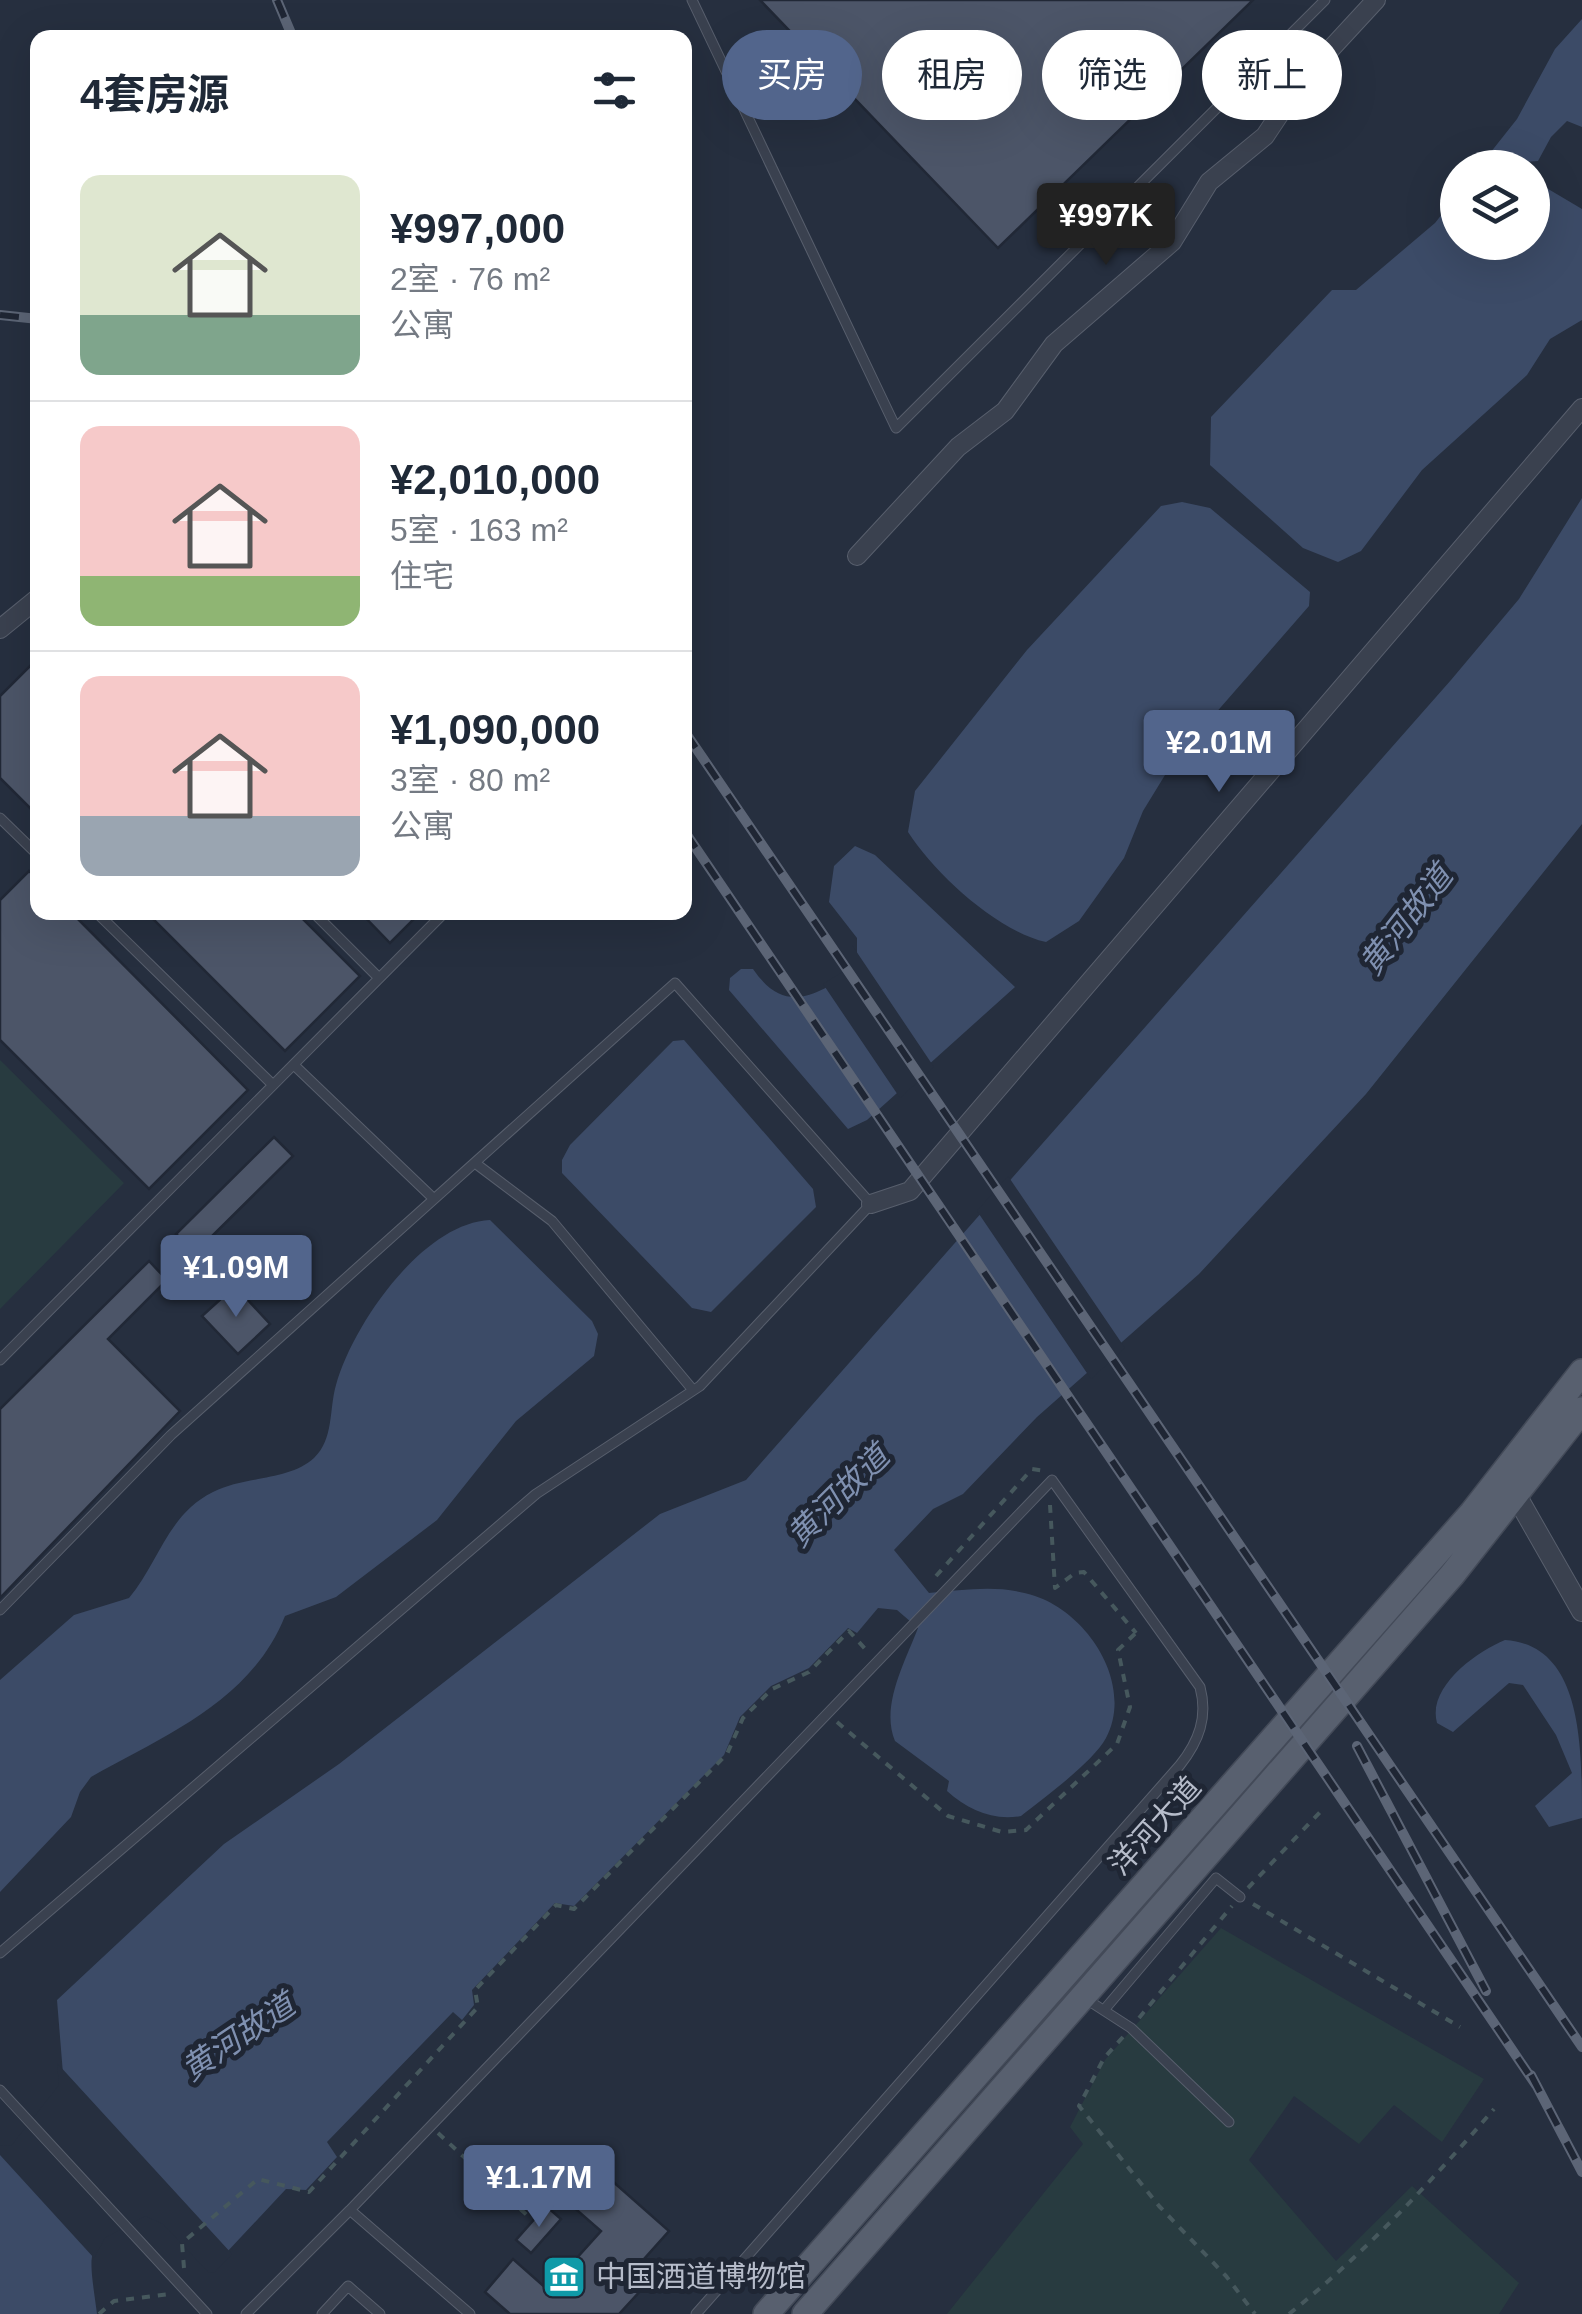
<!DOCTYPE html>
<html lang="zh">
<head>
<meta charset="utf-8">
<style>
  body { margin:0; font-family:Arial,"Noto Sans SC",sans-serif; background:#f6f6f7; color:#1f2937; height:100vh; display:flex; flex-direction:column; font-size:38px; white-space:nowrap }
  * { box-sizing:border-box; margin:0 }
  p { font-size:32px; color:#747a83 }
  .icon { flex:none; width:55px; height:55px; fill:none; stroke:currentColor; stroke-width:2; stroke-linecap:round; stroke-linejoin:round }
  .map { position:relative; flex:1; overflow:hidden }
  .drawer { position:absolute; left:30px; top:30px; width:662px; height:890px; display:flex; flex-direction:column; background:#fff; border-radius:20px; box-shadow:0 10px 40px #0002 }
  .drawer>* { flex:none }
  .hud { position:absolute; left:722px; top:30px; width:708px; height:90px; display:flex; gap:20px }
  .buttons { position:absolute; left:1440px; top:150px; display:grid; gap:20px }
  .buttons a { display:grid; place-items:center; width:110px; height:110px; border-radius:50%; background:#fff; box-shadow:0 10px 40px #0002; font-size:50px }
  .price { position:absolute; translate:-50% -85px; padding:0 22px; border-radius:10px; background:#52658c; color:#fff; font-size:32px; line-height:65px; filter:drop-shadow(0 2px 5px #0008) }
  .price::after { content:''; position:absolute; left:50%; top:60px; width:30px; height:22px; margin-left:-15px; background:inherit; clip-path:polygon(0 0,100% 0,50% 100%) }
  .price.active { background:#222; color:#fff }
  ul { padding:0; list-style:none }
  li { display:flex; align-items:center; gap:30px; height:250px; padding:0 50px }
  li+li { border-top:2px solid #e0e1e3 }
  li span { display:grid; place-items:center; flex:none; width:280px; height:200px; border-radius:20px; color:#555 }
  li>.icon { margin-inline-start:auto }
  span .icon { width:120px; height:120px; fill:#fffc; stroke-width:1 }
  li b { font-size:42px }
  h2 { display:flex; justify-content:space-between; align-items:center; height:120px; padding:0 50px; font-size:42px }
  .chip { padding:0 35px; border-radius:45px; background:#fff; box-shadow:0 10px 40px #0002; font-size:35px; line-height:90px }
  .chip.active { background:#52658c; color:#fff }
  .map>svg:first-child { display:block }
  .green { fill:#283b40 }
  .water { fill:#3c4b67 }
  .pier { fill:#262f3f }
  .building { fill:#4c5568; stroke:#212836; stroke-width:2.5 }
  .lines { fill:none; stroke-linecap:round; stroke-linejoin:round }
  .service-casing { stroke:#585f6d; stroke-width:11 }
  .minor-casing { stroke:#585f6d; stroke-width:20 }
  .tertiary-casing { stroke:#585f6d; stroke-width:22 }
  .primary-casing { stroke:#434a58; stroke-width:28 }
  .path { stroke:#46585d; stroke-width:4; stroke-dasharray:8 8; stroke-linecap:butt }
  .service { stroke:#3a414f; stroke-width:9 }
  .minor { stroke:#3a414f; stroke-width:18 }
  .tertiary { stroke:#3a414f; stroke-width:20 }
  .primary { stroke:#58606f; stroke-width:25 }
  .rail-casing { stroke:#5c6576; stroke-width:10 }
  .rail { stroke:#1f2634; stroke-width:6; stroke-dasharray:19; stroke-linecap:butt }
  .labels { text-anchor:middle; stroke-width:10; stroke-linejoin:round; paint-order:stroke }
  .street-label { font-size:30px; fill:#b6bcca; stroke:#1f2634 }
  .poi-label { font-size:30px; fill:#b6bcca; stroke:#1f2634; text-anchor:start }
  .water-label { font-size:32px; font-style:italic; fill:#7f90b0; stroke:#1f2634 }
</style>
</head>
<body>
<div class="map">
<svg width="1582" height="2314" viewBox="0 0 1582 2314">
  <rect width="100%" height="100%" fill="#262f3f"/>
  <path class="green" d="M0,1060L124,1183L0,1309Z
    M1221,1928L1484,2079L1442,2142L1394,2105L1359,2144L1294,2096L1249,2160L1336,2261L1412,2186L1519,2283L1499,2314H947L1083,2144L1070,2127L1105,2060Z"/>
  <path class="water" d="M1582,19V127L1567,121L1551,137L1538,161L1506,163L1512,167H1479L1517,119L1555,49Z
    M1533,180L1582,209V320L1550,339L1527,375L1422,470L1361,551L1338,562L1303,548L1210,465L1211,417L1332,290H1356L1435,223L1457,195L1458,242H1532Z
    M1582,498V824L1366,1094L1199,1274L1037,1417L963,1494L933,1509L894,1550L929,1593C965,1590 1000,1584 1035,1596C1089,1614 1134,1685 1106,1738C1093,1762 1044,1798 1021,1816C993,1821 968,1810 947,1791L949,1781L895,1741C880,1706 906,1660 918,1628L897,1610L878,1608L857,1633L848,1628L809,1668L771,1686L740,1717L724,1755L574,1906L555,1903L472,1990L474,2005L462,2020L453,2012L327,2142L337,2157L306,2190L286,2189L212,2268L166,2220L146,2211C82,2245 88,2245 97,2314H0V2150L14,2151L64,2086L57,2000L224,1844L339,1764L660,1514L746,1480L1451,680L1519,599Z
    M1182,502L1210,508L1310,592L1309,606L1173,762L1143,811L1124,858L1079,921L1046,942C997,931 935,874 908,832L915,791L1027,650L1161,506Z
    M855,846L875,855L1015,987L867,1120L848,1129L729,990L730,978L741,969H753C786,1017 817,994 857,969V938L829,902L834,866Z
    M684,1040L813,1189L816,1207L711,1312L692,1308L562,1173V1160L570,1145L673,1041Z
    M490,1220L592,1321L598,1334L594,1356L516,1421L437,1520L336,1597L285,1616C251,1701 166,1735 91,1777L80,1792L71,1817L0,1892V1680L74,1615L129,1598C159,1562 168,1514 213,1492C244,1476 289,1481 314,1458C334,1439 329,1409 336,1385C353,1324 423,1223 490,1220Z
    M1505,1640C1582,1645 1582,1744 1582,1818L1549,1827L1535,1806L1572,1773L1556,1735L1523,1685L1509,1683L1453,1732L1437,1723C1427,1687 1476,1652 1505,1640Z"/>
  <path class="pier" d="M852,945L934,1067L900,1098L823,984L852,966Z
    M1008,1176L1125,1348L1091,1379L977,1211Z
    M57,2063L232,2254L215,2272L209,2273L163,2224L145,2216L105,2238L94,2258L0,2155V2145L11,2146L59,2085Z"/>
  <path class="building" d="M760,0H1253L998,248Z
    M38,658V816L0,778V696Z
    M29,871L38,879V912H71L248,1090L149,1189L0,1040V900Z
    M146,912H296L360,976L285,1051Z
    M360,912H421L390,943Z
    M274,1137L293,1156L195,1253L176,1234Z
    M149,1261L167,1280L108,1339L180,1411L0,1598V1409Z
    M235,1286L270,1324L238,1354L202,1316Z
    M593,2164L669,2231L628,2277L642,2289L619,2314H510L485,2292L513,2259L548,2290L601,2231L563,2198Z
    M546,2206L561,2219L531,2253L516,2240Z"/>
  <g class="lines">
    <defs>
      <path id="service" d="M692,0L896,428L1325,0
        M0,818L38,855
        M96,912L273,1085
        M313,912L379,978
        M294,1065L434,1199
        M475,1163L552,1221L693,1390
        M0,1360L441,916
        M0,1610L171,1435L675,983L871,1204L700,1386L536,1494L0,1953
        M1083,1997L1131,2028L1229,2122
        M1104,2010L1216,1878L1240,1897
        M0,2090L207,2314
        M350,2210L1052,1480L1200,1687C1208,1717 1199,1741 1180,1765L696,2314
        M246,2314L350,2210L470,2314
        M322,2314L348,2286L380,2314"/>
      <path id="minor" d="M857,556L958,447L1005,411L1054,344L1172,242L1209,182L1265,136L1303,79L1376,0
        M0,629L38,598
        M871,1204L910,1191L1582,408"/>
      <path id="tertiary" d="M1517,1497L1582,1611"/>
      <path id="primary" d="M766,2314L1472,1513L1582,1372
        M805,2314L1452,1575L1582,1410"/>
    </defs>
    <use href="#service" class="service-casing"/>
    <use href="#minor" class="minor-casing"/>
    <use href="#tertiary" class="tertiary-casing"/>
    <use href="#primary" class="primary-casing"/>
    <path class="path" d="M1050,1505L1055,1588L1075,1573L1084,1572L1136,1633
      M936,1576L1032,1469L1045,1471
      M837,1722L948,1816L1002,1832L1026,1830L1117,1744L1130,1707L1118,1650L1140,1629
      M1248,1888L1322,1810
      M1253,1904L1460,2027
      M1139,2018L1232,1906
      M1123,2037L1104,2058L1079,2106L1159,2206L1226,2276L1255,2314
      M438,2133L529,2217
      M184,2268L182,2243L258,2179L309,2192L478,2007L475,1990L556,1905L574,1909L727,1754L743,1718L772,1689L809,1672L849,1631L867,1651
      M99,2314L114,2301L170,2294
      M1289,2314C1364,2254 1431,2182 1494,2109"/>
    <use href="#service" class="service"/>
    <use href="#minor" class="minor"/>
    <use href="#tertiary" class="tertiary"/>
    <use href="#primary" class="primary"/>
    <defs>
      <path id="rail" d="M277,0L293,38
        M0,315L38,319
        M685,732L1582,2047
        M685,832L1536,2085
        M1357,1746L1486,1991
        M1531,2075L1582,2172"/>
    </defs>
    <use href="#rail" class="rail-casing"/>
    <use href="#rail" class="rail"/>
  </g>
  <defs>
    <symbol id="museum-square" viewBox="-11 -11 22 22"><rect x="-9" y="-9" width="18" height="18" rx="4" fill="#0f9aa8" stroke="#1f2634"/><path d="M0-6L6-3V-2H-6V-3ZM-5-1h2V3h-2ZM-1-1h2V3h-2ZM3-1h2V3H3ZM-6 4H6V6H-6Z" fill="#fff"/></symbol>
  </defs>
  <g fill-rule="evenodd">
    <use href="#museum-square" x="539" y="2252" width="50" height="50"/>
  </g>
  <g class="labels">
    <g class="street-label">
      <text transform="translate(1155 1826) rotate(-48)" y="10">洋河大道</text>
    </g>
    <g class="poi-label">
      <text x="596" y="2287">中国酒道博物馆</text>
    </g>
    <g class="water-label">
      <text transform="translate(1406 920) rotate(-52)" y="11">黄河故道</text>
      <text transform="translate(838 1496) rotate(-45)" y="11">黄河故道</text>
      <text transform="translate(238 2037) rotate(-34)" y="11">黄河故道</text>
    </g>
  </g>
</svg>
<div class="buttons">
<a><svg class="icon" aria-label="layers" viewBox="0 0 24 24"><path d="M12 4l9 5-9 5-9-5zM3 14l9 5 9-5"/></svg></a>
</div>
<b class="price active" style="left:1106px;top:268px">¥997K</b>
<b class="price" style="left:1219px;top:795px">¥2.01M</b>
<b class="price" style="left:236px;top:1320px">¥1.09M</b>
<b class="price" style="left:539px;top:2230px">¥1.17M</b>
<div class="hud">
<a class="chip active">买房</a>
<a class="chip">租房</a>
<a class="chip">筛选</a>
<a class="chip">新上</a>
</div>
<section class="drawer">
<h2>4套房源<svg class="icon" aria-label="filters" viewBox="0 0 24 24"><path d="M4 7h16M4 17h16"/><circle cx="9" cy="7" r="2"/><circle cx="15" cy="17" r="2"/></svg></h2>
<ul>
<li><span style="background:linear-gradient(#dfe7d0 70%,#7fa58c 0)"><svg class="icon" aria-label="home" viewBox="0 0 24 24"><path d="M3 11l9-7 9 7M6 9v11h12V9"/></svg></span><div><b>¥997,000</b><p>2室 · 76 m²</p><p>公寓</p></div></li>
<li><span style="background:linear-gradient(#f6c9c9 75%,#8fb573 0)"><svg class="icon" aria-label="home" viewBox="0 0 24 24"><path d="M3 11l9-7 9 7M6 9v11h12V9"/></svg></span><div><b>¥2,010,000</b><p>5室 · 163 m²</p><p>住宅</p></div></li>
<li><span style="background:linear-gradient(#f6c9c9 70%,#9aa5b1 0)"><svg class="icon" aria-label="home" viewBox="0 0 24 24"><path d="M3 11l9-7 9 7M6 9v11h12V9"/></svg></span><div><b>¥1,090,000</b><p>3室 · 80 m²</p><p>公寓</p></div></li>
</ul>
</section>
</div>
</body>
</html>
